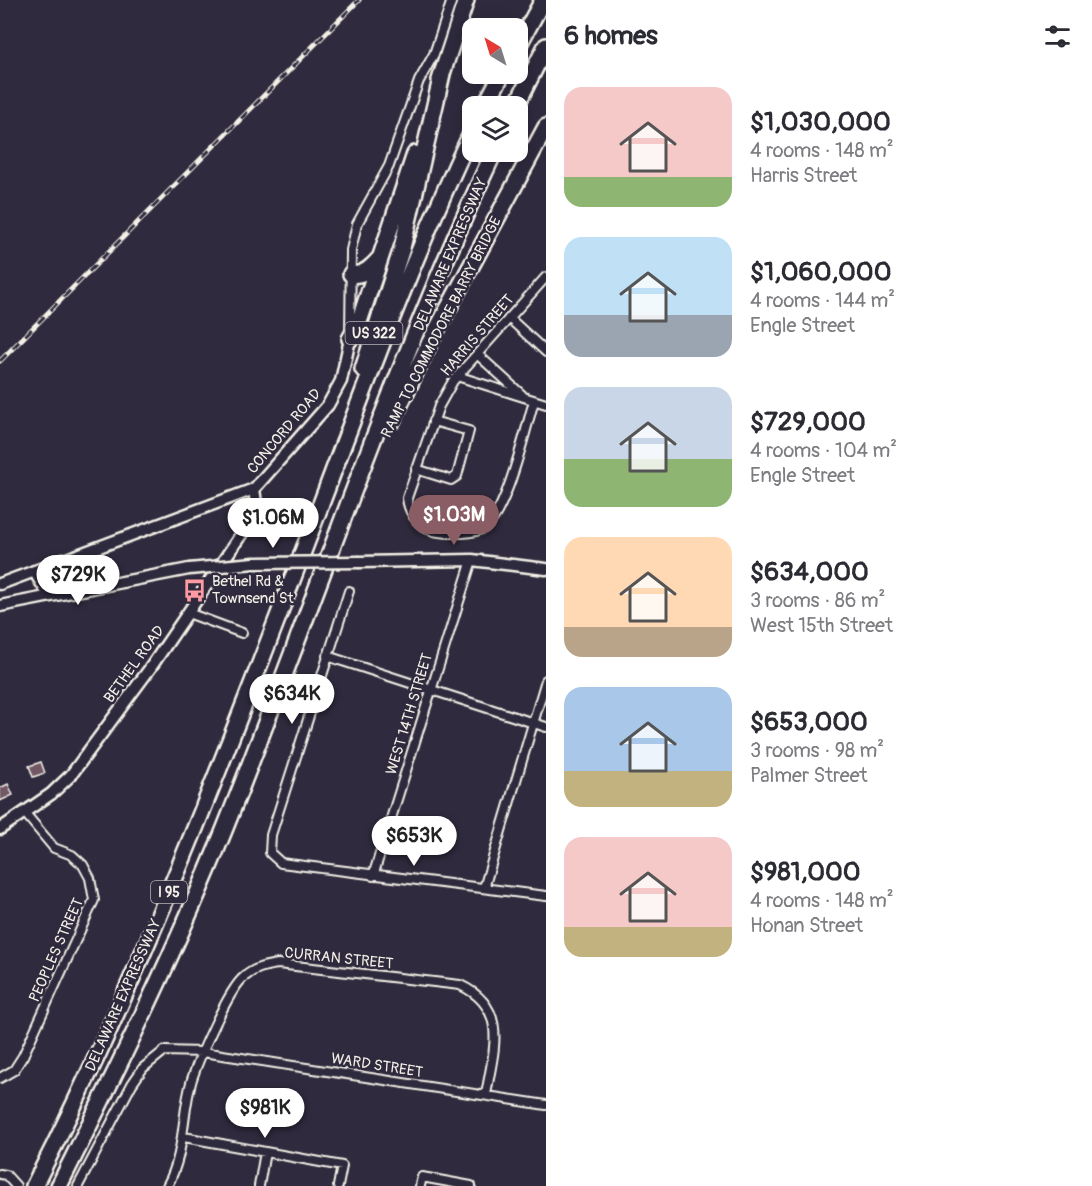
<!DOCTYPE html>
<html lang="en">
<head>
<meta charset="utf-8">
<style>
  body { margin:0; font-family:Pangolin,sans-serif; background:#f7f7f7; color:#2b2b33; height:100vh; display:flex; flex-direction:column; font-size:22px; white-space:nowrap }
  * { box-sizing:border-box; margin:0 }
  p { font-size:20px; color:#7c7c81 }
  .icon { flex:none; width:33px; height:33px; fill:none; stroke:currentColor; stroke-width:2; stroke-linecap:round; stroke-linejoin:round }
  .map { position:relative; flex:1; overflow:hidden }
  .sheet { display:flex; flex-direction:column; background:#fff; width:546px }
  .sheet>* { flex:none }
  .needle { width:39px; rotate:322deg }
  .controls { position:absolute; left:462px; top:18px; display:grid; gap:12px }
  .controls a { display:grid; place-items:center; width:66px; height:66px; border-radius:12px; background:#fff; box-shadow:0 3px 15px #0003; font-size:30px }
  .price { position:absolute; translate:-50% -51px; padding:0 14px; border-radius:21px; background:#fff; color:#222; font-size:20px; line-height:39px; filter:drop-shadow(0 2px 3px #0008) }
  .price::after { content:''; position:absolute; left:50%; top:36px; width:18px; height:14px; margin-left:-9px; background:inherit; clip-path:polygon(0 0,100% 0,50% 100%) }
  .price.selected { background:#8a5d65; color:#fff }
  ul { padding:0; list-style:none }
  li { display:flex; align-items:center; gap:18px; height:150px; padding:0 18px }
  li span { display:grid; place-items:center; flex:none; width:168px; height:120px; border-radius:18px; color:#555 }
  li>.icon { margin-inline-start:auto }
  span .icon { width:72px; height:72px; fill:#fffc; stroke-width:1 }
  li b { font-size:26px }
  h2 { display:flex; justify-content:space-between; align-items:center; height:72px; padding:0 18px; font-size:26px }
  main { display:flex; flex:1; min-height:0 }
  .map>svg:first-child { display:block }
  .building { fill:#725965; stroke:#f4f1e8; stroke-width:1.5 }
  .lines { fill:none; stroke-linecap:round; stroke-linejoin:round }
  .street-casing { stroke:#f4f1e8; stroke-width:12 }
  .secondary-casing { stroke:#f4f1e8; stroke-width:15 }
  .highway-casing { stroke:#f4f1e8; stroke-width:20 }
  .street { stroke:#2f2a3d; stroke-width:8 }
  .secondary { stroke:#2f2a3d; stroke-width:10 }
  .highway { stroke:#2f2a3d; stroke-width:15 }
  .rail-casing { stroke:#f4f1e8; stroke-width:5 }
  .rail { stroke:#2f2a3d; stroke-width:3; stroke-dasharray:9; stroke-linecap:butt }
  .secondary-bridge-casing { stroke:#f4f1e8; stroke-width:15; stroke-linecap:butt }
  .secondary-bridge { stroke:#2f2a3d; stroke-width:10 }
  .labels { text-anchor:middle; stroke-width:5; stroke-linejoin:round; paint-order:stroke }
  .shield { fill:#2f2a3d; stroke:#b9b5b5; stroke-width:1.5 }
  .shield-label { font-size:14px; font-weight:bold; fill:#f4f1e8 }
  .street-label { font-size:15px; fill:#f4f1e8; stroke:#2f2a3d }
  .poi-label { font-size:15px; fill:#f4f1e8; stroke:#2f2a3d; text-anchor:start }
</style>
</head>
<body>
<main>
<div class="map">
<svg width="546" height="1186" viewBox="0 0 546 1186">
  <rect width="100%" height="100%" fill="#2f2a3d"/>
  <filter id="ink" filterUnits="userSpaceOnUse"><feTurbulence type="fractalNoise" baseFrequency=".0167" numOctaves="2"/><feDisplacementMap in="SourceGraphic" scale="12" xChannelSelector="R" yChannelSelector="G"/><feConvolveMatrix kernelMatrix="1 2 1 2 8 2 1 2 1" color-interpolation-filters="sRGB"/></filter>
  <g filter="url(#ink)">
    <path class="building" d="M41,762L45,773L33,777L29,766Z
      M8,784L13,795L0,801V788Z"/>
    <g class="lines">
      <defs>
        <path id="street" d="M509,318L546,352
          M350,334L351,250L357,224L389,166L419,81L434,54L452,0
          M477,354L522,395
          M457,376L546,404
          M534,401C526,427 506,516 484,528C471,535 452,533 439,532C421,530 409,515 407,498L439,406L453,381L546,277
          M416,469L451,480L457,476L469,431L433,421
          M349,591L271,835L270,853L281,863L546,896
          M188,613L242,633
          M327,656L546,727
          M373,876L472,560
          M484,888L546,680
          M0,1078L14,1070L23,1056L94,900L90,878L83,865L72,855L54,848L24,812
          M184,1137L342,1166L338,1186
          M0,1174L6,1175L16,1186
          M78,1186L132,1084L143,1068L164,1051L203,1052L546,1105
          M167,1186C186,1152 181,1115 192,1079C199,1058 228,990 244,977C255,968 264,966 278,964L460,985C510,1008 493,1051 486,1095
          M259,1186L265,1152
          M420,1186L422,1177L471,1186"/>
        <path id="secondary" d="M63,559L72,577L92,588
          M360,562L472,560L546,569
          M34,571L45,589L58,594
          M0,584L254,489L328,405L341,381L350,339
          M0,606L189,569
          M0,829L51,794L71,775L151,667L251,520L256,503L254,489"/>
        <path id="highway" d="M518,46L543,0
          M440,80L466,0
          M485,106L502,74
          M516,106L546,46
          M351,274C363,277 373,266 380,258
          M350,339L358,325L415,154
          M363,369L402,248L443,70
          M392,421L429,344L546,127
          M34,1186C140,978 224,759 307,541C359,404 409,264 472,132
          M59,1186C118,1068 176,950 225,828C315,603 391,371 494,152"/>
      </defs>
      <use href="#street" class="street-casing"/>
      <use href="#secondary" class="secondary-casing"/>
      <use href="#highway" class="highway-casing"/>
      <use href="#street" class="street"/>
      <use href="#secondary" class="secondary"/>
      <use href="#highway" class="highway"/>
      <defs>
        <path id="rail" d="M0,361L359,0"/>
      </defs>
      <use href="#rail" class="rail-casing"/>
      <use href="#rail" class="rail"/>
      <defs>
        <path id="secondary-bridge" d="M189,569L254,563L360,562"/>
      </defs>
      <use href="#secondary-bridge" class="secondary-bridge-casing"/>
      <use href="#secondary-bridge" class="secondary-bridge"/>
    </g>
  </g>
  <defs>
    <symbol id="bus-bare" viewBox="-9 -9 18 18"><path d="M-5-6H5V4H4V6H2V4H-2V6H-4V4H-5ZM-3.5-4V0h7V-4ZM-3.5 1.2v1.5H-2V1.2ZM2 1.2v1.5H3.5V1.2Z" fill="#ff9aa2" stroke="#2f2a3d" stroke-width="2.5" paint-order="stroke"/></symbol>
  </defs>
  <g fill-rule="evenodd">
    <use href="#bus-bare" x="178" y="574" width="33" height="33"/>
  </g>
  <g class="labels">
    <g class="shield">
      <rect x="345.5" y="322" width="57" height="22" rx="4.5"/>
      <rect x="151" y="881" width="36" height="22" rx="4.5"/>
    </g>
    <g class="shield-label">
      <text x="374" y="338">US 322</text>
      <text x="169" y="897">I 95</text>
    </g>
    <g class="street-label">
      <text transform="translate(450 254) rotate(-67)" y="5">DELAWARE EXPRESSWAY</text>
      <text transform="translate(441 327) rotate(-63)" y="5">RAMP TO COMMODORE BARRY BRIDGE</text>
      <text transform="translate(477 335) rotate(-49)" y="5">HARRIS STREET</text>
      <text transform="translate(284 431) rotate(-50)" y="5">CONCORD ROAD</text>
      <text transform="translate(134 664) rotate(-54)" y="5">BETHEL ROAD</text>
      <text transform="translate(409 714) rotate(-73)" y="5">WEST 14TH STREET</text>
      <text transform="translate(56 950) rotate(-66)" y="5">PEOPLES STREET</text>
      <text transform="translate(339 958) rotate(6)" y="5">CURRAN STREET</text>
      <text transform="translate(123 995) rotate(-66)" y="5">DELAWARE EXPRESSWAY</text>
      <text transform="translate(377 1065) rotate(9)" y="5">WARD STREET</text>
    </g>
    <g class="poi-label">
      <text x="212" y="586">Bethel Rd &amp;<tspan x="212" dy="17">Townsend St</tspan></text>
    </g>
  </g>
</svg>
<div class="controls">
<a><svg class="needle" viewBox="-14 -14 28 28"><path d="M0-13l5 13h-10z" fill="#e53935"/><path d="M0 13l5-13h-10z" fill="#7c7c81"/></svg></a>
<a><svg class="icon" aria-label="layers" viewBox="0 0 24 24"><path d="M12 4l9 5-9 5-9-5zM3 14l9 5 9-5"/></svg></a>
</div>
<b class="price selected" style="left:454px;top:546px">$1.03M</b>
<b class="price" style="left:273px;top:549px">$1.06M</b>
<b class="price" style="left:78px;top:606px">$729K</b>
<b class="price" style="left:292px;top:725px">$634K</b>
<b class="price" style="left:414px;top:867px">$653K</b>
<b class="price" style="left:265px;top:1139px">$981K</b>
</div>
<section class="sheet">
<h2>6 homes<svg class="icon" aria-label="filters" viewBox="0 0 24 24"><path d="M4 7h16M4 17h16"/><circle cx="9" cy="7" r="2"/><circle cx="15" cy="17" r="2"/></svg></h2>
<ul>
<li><span style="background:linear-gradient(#f6c9c9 75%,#8fb573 0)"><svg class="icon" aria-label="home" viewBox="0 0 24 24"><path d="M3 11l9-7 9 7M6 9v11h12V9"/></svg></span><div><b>$1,030,000</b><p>4 rooms · 148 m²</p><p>Harris Street</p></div></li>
<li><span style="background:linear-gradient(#bfe0f5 65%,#9aa5b1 0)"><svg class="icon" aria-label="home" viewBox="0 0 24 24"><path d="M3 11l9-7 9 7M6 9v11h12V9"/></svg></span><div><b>$1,060,000</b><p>4 rooms · 144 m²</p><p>Engle Street</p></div></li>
<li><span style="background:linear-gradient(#c9d6e8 60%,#8fb573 0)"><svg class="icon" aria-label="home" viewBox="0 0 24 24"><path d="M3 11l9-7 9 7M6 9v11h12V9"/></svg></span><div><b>$729,000</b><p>4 rooms · 104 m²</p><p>Engle Street</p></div></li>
<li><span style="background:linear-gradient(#ffd9b3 75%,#b9a48a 0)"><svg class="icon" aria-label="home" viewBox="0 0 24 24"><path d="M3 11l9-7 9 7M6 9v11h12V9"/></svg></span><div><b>$634,000</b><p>3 rooms · 86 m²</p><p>West 15th Street</p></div></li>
<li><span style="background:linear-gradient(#a9c7e8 70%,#c2b280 0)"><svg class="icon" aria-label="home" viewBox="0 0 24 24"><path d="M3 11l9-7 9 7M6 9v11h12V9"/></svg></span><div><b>$653,000</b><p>3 rooms · 98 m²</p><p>Palmer Street</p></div></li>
<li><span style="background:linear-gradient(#f6c9c9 75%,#c2b280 0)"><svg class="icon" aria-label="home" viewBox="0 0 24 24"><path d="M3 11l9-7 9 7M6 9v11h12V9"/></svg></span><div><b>$981,000</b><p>4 rooms · 148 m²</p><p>Honan Street</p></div></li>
</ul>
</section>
</main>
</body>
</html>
